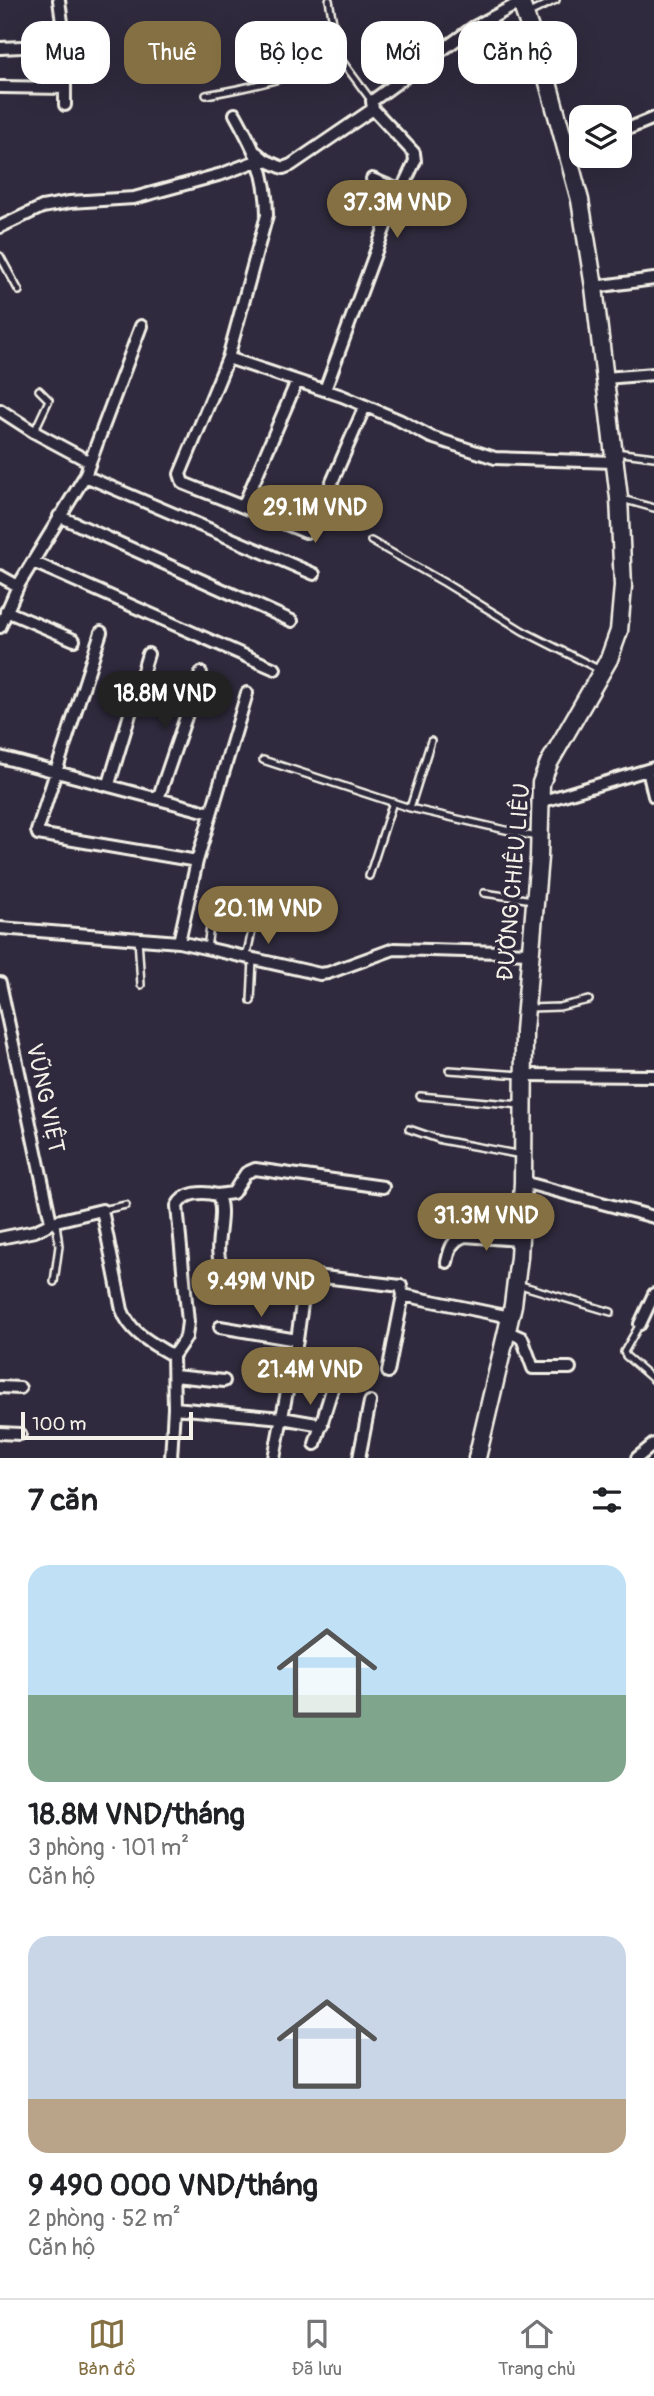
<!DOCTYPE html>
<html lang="vi">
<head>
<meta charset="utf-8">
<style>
  body { margin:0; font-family:Pangolin,sans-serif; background:#f2f2f2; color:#202124; height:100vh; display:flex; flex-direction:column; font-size:26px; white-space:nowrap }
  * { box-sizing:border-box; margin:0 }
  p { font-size:23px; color:#757577 }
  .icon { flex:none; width:38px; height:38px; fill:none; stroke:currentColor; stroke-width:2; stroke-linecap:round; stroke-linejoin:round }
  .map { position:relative; height:1458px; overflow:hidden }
  .details { display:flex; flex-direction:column; background:#fff; flex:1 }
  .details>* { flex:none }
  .hud { position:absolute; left:21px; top:21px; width:612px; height:63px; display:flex; gap:14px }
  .tools { position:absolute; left:569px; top:105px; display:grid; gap:14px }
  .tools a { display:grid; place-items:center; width:63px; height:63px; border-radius:14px; background:#fff; box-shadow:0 7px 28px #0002; font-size:35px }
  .scale { position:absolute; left:21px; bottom:18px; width:172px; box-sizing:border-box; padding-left:7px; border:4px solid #f4f1e8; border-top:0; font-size:19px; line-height:24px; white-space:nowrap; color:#f4f1e8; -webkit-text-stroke:5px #2f2a3d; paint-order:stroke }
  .price { position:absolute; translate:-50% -60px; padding:0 16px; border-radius:24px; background:#847042; color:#fff; font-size:23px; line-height:46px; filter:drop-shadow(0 2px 4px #0008) }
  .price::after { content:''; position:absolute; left:50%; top:42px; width:21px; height:16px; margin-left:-10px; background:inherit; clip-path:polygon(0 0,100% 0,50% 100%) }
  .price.on { background:#222; color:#fff }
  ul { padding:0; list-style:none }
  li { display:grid; align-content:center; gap:14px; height:371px; padding:0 28px }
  li span { display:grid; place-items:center; height:217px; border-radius:21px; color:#555 }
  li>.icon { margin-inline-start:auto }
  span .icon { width:126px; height:126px; fill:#fffc; stroke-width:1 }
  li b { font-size:30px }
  h2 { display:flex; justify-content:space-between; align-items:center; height:84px; padding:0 28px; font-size:30px }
  .pill { padding:0 24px; border-radius:21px; background:#fff; box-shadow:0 7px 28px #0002; font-size:24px; line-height:63px }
  .pill.on { background:#847042; color:#fff }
  .tab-bar { display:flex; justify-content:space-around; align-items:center; height:98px; border-top:2px solid #e0e0e0; background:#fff; font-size:19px; color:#757577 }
  .tab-bar a { display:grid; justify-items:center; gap:4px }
  .tab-bar .on { color:#847042 }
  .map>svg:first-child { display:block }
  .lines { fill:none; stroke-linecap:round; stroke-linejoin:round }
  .lane-casing { stroke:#f4f1e8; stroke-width:10 }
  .street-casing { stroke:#f4f1e8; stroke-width:16 }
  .secondary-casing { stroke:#f4f1e8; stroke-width:21 }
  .lane { stroke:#2f2a3d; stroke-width:5 }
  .street { stroke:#2f2a3d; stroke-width:10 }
  .secondary { stroke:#2f2a3d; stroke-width:16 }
  .labels { text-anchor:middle; stroke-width:6; stroke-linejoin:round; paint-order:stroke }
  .street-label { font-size:23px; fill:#f4f1e8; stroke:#2f2a3d }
</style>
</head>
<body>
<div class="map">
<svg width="654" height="1458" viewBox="0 0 654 1458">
  <rect width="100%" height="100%" fill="#2f2a3d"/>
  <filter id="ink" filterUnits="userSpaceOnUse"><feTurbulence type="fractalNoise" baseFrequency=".0143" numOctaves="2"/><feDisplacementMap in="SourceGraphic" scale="14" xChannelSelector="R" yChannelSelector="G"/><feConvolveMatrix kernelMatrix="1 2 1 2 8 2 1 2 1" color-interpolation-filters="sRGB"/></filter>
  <g filter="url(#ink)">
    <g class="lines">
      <defs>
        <path id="lane" d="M329,0L339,57
          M527,14L556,0
          M206,95C252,87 296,77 339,57L371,100
          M0,256L19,291
          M34,432L49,400L39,390
          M615,452L654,457
          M622,499L654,508
          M371,541L445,583L523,631L600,670
          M263,760L410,808L536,837
          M410,808L431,741
          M369,876L393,802
          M484,893L533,900
          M138,938L141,985
          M207,949C209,934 210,913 220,902L248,907L256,914L246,957
          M251,1001L253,959
          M529,1008L559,1007L589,1000
          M449,1070L521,1075
          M420,1096L521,1105
          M409,1129L441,1140L522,1155
          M102,1210L126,1205
          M54,1282L59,1246L56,1223
          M517,1284L611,1312
          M640,1324L624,1352L626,1356L654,1380"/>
        <path id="street" d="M59,0L65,45V105
          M0,48L65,45
          M0,87L65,88
          M235,114C255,150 267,173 267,215L228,358L180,474L183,483L306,532L312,528L365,406
          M620,132L654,118
          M257,153L265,160L283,168L291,165L373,109
          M372,179L401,191
          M0,227L42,207L70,202L134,198L222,174L259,160
          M594,287L654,279
          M228,358L342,396L399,420L431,437L495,458L614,462
          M605,378L654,374
          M325,390L386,224L415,161L414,153L373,109L372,101L474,27L521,2
          M0,410L34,432L90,462L85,476L18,586L0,627
          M90,462L141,326
          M85,476L314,574
          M243,507L297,381
          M59,516L292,621
          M33,562L275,669
          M0,576L18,586
          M6,611L74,640
          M101,632L37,831L38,834L197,861
          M0,757L211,813
          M648,770L654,796
          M109,784L148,654
          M158,799L201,673
          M540,802L654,768
          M0,928L179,942L320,974L328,973L394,949L531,953
          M179,942L197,861L247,693
          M0,983L51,1222
          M524,1075L654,1076
          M523,1182L654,1217
          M217,1195L233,1193L246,1173L255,1169L383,1187
          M0,1238L35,1231L56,1221L102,1210L122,1310C131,1334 152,1343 173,1356
          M447,1262C450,1249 451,1241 465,1236L520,1240
          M403,1295L510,1317
          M640,1324L654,1294
          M220,1327L297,1340
          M506,1331L522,1338L533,1368H570
          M174,1376L224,1381
          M0,1387L20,1388
          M174,1408L282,1418L322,1425
          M0,1433L20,1434
          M315,1444L335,1380
          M171,1458L174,1408L173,1356L186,1337L188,1322L177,1206C184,1192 203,1191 217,1195C229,1213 209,1253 224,1268L306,1275
          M274,1458L297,1340L306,1275L401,1286L403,1295L388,1372
          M359,1458L370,1402
          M637,1458L654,1444"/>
        <path id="secondary" d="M477,1458L513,1305L519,1257L523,1182L524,1031L539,857L541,783L549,763L609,659L619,631L623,586L619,498L594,287L580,200L546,75L520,0"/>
      </defs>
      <use href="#lane" class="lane-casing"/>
      <use href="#street" class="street-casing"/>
      <use href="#secondary" class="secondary-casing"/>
      <use href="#lane" class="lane"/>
      <use href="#street" class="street"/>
      <use href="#secondary" class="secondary"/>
    </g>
  </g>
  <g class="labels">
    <g class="street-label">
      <text transform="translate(513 882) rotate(-85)" y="8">ĐƯỜNG CHIÊU LIÊU</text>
      <text transform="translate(46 1098) rotate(78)" y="8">VŨNG VIỆT</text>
    </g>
  </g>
</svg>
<div class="tools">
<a><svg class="icon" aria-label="layers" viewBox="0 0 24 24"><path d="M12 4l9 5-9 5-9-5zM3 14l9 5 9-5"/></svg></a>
</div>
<div class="scale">100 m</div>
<b class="price" style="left:397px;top:240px">37.3M VND</b>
<b class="price" style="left:315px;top:545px">29.1M VND</b>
<b class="price on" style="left:165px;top:731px">18.8M VND</b>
<b class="price" style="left:268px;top:946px">20.1M VND</b>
<b class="price" style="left:486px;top:1253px">31.3M VND</b>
<b class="price" style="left:261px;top:1319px">9.49M VND</b>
<b class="price" style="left:310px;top:1407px">21.4M VND</b>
<div class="hud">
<a class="pill">Mua</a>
<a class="pill on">Thuê</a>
<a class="pill">Bộ lọc</a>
<a class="pill">Mới</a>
<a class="pill">Căn hộ</a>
</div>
</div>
<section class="details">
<h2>7 căn<svg class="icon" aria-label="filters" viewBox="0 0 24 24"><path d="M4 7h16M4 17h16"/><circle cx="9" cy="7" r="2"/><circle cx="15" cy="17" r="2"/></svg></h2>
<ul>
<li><span style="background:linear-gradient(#bfe0f5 60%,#7fa58c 0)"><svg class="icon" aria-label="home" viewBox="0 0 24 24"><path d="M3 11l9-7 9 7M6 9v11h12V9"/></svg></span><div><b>18.8M VND/tháng</b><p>3 phòng · 101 m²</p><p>Căn hộ</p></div></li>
<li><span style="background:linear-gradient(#c9d6e8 75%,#b9a48a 0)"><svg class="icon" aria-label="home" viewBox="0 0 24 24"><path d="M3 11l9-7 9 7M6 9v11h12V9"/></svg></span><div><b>9 490 000 VND/tháng</b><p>2 phòng · 52 m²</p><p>Căn hộ</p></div></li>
</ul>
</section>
<nav class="tab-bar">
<a class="on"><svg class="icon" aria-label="map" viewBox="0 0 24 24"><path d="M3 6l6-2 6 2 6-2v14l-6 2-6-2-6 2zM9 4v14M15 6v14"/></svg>Bản đồ</a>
<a><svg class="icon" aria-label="saved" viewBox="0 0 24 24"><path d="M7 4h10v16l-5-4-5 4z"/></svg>Đã lưu</a>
<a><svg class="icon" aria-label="home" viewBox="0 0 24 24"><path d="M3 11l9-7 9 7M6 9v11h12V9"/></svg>Trang chủ</a>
</nav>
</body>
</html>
